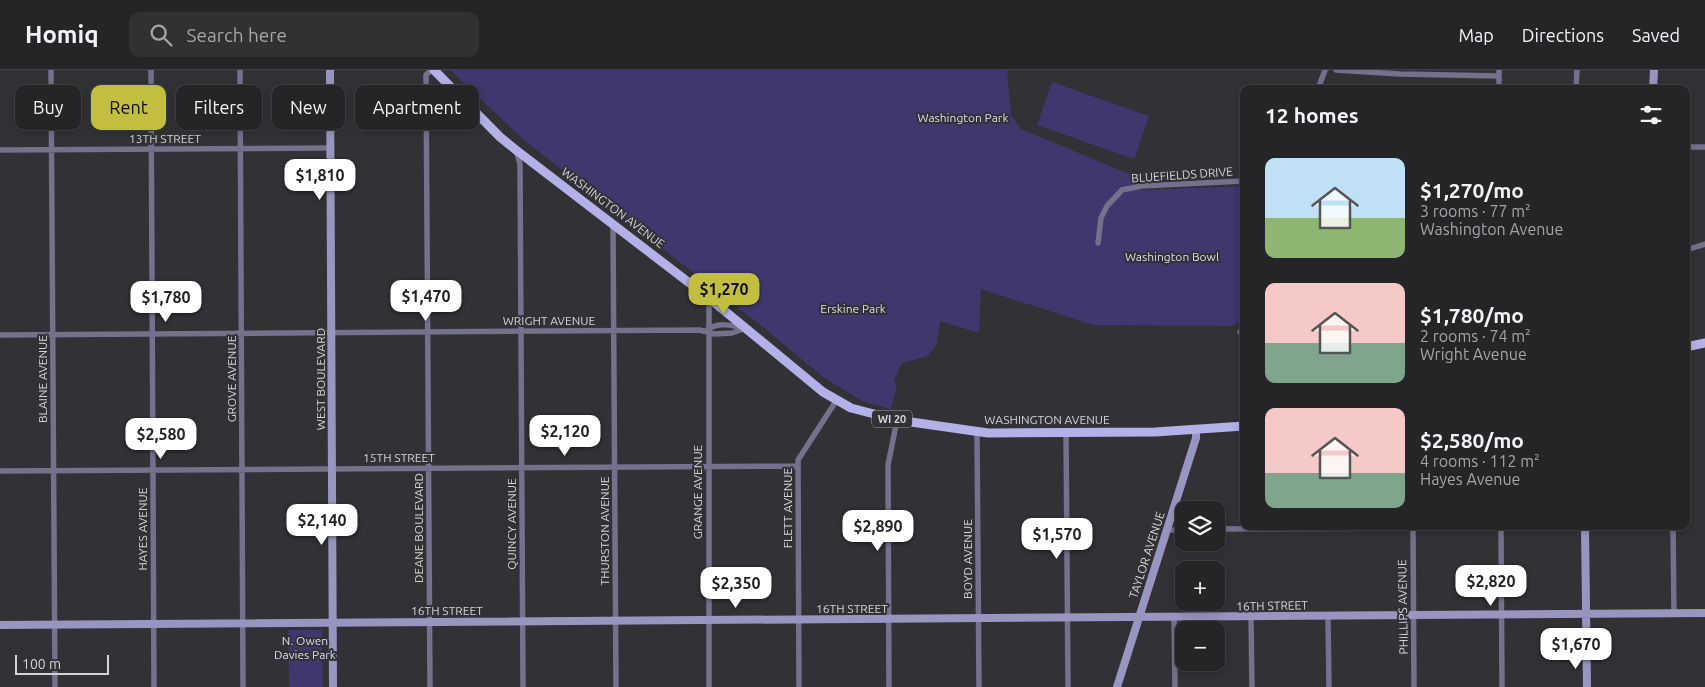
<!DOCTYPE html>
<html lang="en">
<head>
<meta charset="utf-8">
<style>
  body { margin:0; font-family:Ubuntu,sans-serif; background:#313134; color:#f1f3f6; height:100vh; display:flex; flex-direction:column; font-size:19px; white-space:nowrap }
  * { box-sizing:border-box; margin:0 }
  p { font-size:16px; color:#a3a5a8 }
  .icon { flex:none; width:28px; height:28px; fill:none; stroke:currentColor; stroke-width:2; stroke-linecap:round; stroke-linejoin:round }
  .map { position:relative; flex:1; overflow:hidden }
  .side { position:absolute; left:1240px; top:15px; width:450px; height:445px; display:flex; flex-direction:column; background:#252528; border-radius:10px; box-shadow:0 2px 8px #0003,0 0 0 1px #424245 }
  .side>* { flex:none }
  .banner { position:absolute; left:15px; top:15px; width:475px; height:45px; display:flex; gap:10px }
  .fabs { position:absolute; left:1175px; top:431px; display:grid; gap:10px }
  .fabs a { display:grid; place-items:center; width:50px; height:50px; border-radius:10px; background:#252528; box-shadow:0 2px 8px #0003,0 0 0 1px #424245; font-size:25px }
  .scale { position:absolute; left:15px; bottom:12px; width:94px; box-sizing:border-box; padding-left:5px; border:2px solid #d4d4d7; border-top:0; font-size:14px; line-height:18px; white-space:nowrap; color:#d4d4d7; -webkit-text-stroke:4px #313136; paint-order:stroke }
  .price { position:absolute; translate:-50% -42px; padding:0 11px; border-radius:10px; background:#fff; color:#222; font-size:16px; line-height:32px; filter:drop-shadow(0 1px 2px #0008) }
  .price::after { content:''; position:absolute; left:50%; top:30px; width:15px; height:11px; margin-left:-8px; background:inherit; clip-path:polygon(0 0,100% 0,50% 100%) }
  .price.active { background:#c1be40; color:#111 }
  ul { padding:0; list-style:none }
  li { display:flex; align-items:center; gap:15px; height:125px; padding:0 25px }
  li span { display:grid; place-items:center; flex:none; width:140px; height:100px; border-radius:10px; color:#555 }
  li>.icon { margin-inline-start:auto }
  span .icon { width:60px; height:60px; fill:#fffc; stroke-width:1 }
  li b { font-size:21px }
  h2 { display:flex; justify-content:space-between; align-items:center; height:60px; padding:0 25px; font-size:21px }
  .pill { padding:0 18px; border-radius:10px; background:#252528; box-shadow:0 2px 8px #0003,0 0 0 1px #424245; font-size:18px; line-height:45px }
  .pill.active { background:#c1be40; color:#111 }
  header { display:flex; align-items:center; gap:30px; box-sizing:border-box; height:70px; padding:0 25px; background:#252528; border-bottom:1px solid #424245 }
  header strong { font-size:24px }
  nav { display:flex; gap:28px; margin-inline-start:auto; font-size:18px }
  .search { width:350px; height:45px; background:#313134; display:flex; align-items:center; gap:12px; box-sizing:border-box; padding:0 18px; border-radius:10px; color:#a3a5a8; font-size:19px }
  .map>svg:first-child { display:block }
  .green { fill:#3f376e }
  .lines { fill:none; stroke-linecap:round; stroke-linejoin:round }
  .street { stroke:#73718c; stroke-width:5.5 }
  .secondary { stroke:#9895c0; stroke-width:8 }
  .primary { stroke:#b4b0e8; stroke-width:9 }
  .labels { text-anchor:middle; stroke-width:4; stroke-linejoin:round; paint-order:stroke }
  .shield { fill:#313136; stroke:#a3a3a7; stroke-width:1 }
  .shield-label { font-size:11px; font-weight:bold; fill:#d4d4d7 }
  .park-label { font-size:12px; fill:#deddef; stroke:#313136 }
  .street-label { font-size:12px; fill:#d4d4d7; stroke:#313136 }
</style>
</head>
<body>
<header>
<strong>Homiq</strong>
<div class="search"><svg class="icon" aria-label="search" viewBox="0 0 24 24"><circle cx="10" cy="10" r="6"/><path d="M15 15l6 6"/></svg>Search here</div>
<nav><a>Map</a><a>Directions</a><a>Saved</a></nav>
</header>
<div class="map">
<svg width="1705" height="617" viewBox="0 0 1705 617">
  <rect width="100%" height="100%" fill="#313136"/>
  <path class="green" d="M450,0H1007L1011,45L1021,59L1139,108L1141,120L1244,116V250L1231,256L1093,255L981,219L979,263L940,251L937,273L928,286L902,293L894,310L897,315L891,339L864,332L823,307L764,258L524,70Z
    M1052,12L1149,46L1134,89L1037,55Z
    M288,560H322L323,617H289Z"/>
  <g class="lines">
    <path class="street" d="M51,0L55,617
      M151,0L154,617
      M240,0L243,617
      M1336,0L1399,4L1499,6
      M1318,19L1325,0
      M1499,19V0
      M1576,19L1577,0
      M1686,77H1705
      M0,80L331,78
      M516,80L520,94L523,617
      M613,154L616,617
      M1098,173L1101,148L1107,136L1122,120L1141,116L1244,111
      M1686,180L1705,174
      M709,228V617
      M707,260C717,252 731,255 743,258
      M1240,262H1244
      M0,265L700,260L714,264L732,263L746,258
      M977,362L979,617
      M1066,363L1068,617
      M0,401L798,396
      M1413,456L1414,617
      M1501,456L1502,617
      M1673,456L1674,544
      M1216,459L1413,458
      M1167,460H1184
      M1251,547L1252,617
      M1328,547L1329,617
      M1174,548L1175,617
      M430,617L426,5L431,0
      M799,617L798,390L836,331
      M889,617L888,395L897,350"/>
    <path class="secondary" d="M330,0L333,617
      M1653,19L1654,0
      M1585,456L1587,617
      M0,555L1705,543
      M1117,617L1196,368V359"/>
    <path class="primary" d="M434,0L500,67L516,80L709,228L823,322L851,338L897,350L988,363L1155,362L1244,356
      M1686,277L1705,273"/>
  </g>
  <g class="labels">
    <rect class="shield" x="872" y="340.5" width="40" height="17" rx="4"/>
    <g class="shield-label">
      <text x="892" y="353">WI 20</text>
    </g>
    <g class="park-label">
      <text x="963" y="52">Washington Park</text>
      <text x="1172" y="191">Washington Bowl</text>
      <text x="853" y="243">Erskine Park</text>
      <text x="305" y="575">N. Owen<tspan x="305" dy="14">Davies Park</tspan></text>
    </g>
    <g class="street-label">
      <text x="165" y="73">13TH STREET</text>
      <text transform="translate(1182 105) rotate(-4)" y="4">BLUEFIELDS DRIVE</text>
      <text transform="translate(613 138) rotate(37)" y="4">WASHINGTON AVENUE</text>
      <text x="549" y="255">WRIGHT AVENUE</text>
      <text transform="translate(43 309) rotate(-90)" y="4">BLAINE AVENUE</text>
      <text transform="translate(232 309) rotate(-90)" y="4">GROVE AVENUE</text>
      <text transform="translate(321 309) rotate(-90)" y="4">WEST BOULEVARD</text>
      <text x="1047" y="354">WASHINGTON AVENUE</text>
      <text x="399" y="392">15TH STREET</text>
      <text transform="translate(698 422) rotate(-90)" y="4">GRANGE AVENUE</text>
      <text transform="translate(788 438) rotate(-90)" y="4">FLETT AVENUE</text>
      <text transform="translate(512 454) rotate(-90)" y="4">QUINCY AVENUE</text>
      <text transform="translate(419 458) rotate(-90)" y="4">DEANE BOULEVARD</text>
      <text transform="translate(143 459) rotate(-90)" y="4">HAYES AVENUE</text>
      <text transform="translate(605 461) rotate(-90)" y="4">THURSTON AVENUE</text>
      <text transform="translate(1147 485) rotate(-72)" y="4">TAYLOR AVENUE</text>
      <text transform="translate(968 489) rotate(-90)" y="4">BOYD AVENUE</text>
      <text transform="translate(1272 536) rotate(-1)" y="4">16TH STREET</text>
      <text transform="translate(1403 537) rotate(-91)" y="4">PHILLIPS AVENUE</text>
      <text x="852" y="543">16TH STREET</text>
      <text x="447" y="545">16TH STREET</text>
    </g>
  </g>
</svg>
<div class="fabs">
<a><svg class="icon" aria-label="layers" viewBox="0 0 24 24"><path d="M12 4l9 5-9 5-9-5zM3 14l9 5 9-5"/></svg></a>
<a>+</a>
<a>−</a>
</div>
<div class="scale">100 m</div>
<b class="price" style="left:320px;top:131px">$1,810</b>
<b class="price active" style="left:724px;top:245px">$1,270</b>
<b class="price" style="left:426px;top:252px">$1,470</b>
<b class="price" style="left:166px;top:253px">$1,780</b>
<b class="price" style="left:565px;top:387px">$2,120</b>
<b class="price" style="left:161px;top:390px">$2,580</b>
<b class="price" style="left:322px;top:476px">$2,140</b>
<b class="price" style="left:878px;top:482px">$2,890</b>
<b class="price" style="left:1057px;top:490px">$1,570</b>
<b class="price" style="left:1491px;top:537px">$2,820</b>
<b class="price" style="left:736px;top:539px">$2,350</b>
<b class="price" style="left:1576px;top:600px">$1,670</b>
<div class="banner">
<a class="pill">Buy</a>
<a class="pill active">Rent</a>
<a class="pill">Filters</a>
<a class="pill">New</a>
<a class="pill">Apartment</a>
</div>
<section class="side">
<h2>12 homes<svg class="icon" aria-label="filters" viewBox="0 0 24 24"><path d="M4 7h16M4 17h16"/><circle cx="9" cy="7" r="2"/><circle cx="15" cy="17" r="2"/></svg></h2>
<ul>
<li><span style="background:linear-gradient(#bfe0f5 60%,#8fb573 0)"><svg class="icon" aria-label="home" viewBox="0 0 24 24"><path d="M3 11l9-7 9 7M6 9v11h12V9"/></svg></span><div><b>$1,270/mo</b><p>3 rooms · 77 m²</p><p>Washington Avenue</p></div></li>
<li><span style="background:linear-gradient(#f6c9c9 60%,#7fa58c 0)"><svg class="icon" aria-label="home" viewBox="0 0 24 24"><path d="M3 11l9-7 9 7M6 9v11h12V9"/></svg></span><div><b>$1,780/mo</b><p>2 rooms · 74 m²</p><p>Wright Avenue</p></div></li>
<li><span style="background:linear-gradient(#f6c9c9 65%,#7fa58c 0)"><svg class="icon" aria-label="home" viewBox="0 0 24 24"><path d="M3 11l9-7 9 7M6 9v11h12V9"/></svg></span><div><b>$2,580/mo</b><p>4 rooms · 112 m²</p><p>Hayes Avenue</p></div></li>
</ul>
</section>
</div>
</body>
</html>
